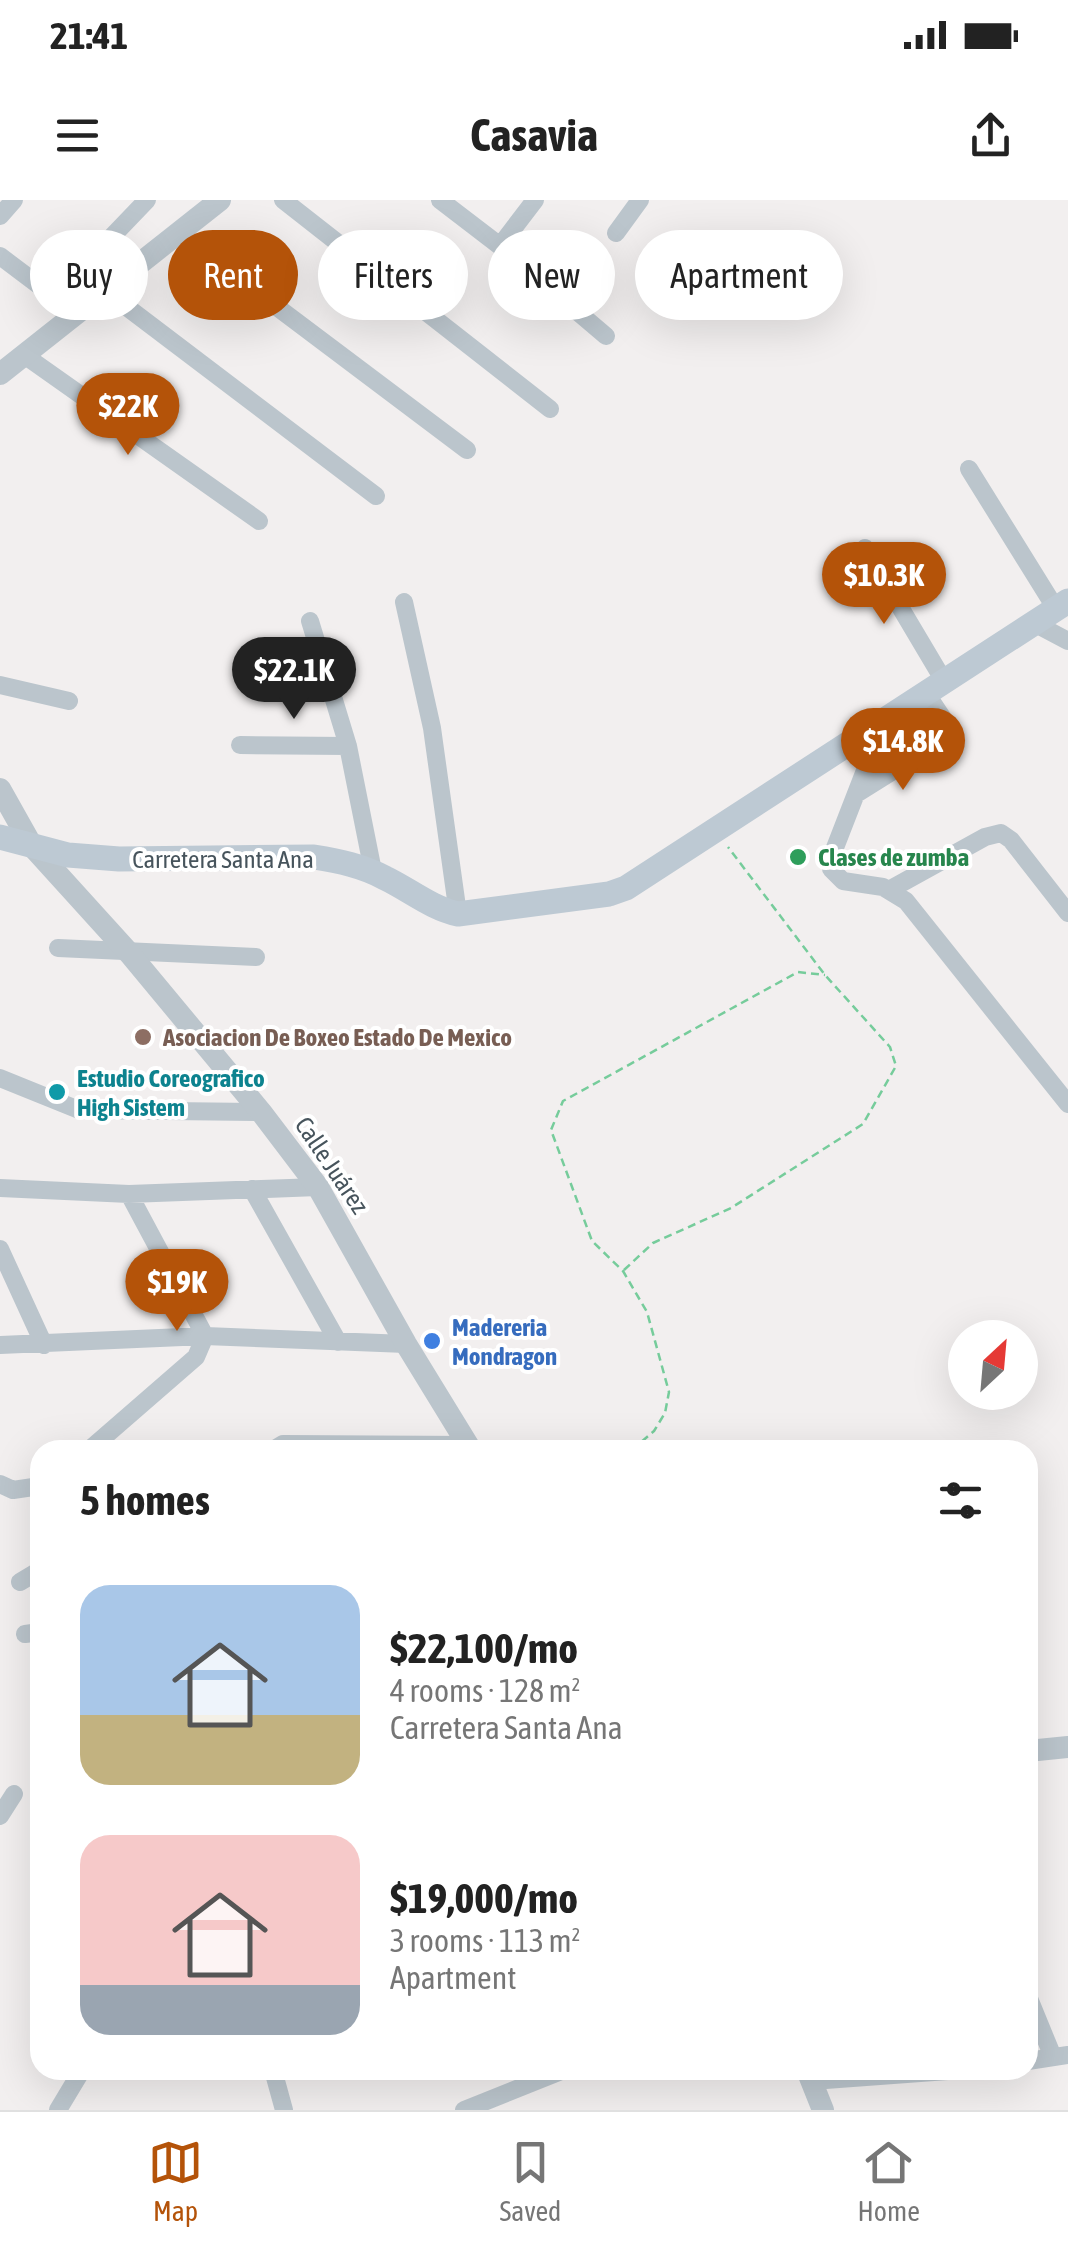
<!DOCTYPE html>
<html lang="en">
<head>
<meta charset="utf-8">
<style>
  body { margin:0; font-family:"Asap Condensed",sans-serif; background:#f6f6f6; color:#222; height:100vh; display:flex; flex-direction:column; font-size:38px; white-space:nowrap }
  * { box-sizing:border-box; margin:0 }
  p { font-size:32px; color:#767676 }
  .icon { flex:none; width:55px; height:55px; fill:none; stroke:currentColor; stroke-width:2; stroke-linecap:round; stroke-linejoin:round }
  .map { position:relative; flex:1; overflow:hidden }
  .details { position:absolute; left:30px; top:1240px; width:1008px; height:640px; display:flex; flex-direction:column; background:#fff; border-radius:30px; box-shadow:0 10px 40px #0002 }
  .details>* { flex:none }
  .guide { position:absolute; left:30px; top:30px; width:1010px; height:90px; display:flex; gap:20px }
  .needle { width:65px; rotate:26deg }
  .controls { position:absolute; left:948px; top:1120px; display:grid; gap:20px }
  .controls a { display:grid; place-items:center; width:90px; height:90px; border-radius:50%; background:#fff; box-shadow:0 10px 40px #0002; font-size:50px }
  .price { position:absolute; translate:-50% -85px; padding:0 22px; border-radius:35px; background:#b45309; color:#fff; font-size:32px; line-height:65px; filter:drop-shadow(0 2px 5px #0008) }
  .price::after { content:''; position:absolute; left:50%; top:60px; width:30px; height:22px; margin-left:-15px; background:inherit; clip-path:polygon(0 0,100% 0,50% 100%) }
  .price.active { background:#222; color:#fff }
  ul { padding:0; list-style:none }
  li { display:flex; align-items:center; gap:30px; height:250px; padding:0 50px }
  li span { display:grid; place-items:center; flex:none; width:280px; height:200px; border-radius:30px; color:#555 }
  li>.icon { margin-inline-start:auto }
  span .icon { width:120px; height:120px; fill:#fffc; stroke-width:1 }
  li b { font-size:42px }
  h2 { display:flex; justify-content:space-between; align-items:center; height:120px; padding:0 50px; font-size:42px }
  .tag { padding:0 35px; border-radius:45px; background:#fff; box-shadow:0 10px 40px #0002; font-size:35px; line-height:90px }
  .tag.active { background:#b45309; color:#fff }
  .status { display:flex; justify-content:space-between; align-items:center; height:70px; padding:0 50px; background:#fff; direction:ltr }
  .status svg { height:28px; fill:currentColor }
  header { display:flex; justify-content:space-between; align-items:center; height:130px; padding:0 50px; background:#fff; font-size:45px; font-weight:700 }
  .dock { display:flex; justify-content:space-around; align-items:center; height:140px; border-top:2px solid #e0e0e0; background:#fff; font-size:28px; color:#767676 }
  .dock a { display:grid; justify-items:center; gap:5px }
  .dock .active { color:#b45309 }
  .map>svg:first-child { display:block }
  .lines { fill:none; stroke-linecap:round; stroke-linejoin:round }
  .path { stroke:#76cc9b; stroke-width:2.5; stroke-dasharray:8 5; stroke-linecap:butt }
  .minor { stroke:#bbc5cc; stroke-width:18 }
  .tertiary { stroke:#bbc5cc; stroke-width:22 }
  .secondary { stroke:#bdc9d3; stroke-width:25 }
  .leisure-dot { fill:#2e9e5b; stroke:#fff; stroke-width:4 }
  .education-dot { fill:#8d6e63; stroke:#fff; stroke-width:4 }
  .culture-dot { fill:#0f9aa8; stroke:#fff; stroke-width:4 }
  .shop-dot { fill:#3f7fe0; stroke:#fff; stroke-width:4 }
  .labels { text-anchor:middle; stroke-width:8; stroke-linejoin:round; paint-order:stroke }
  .leisure-label { font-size:25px; font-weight:bold; fill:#27864d; stroke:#fff; text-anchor:start }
  .street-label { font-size:25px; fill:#47545c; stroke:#fff }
  .education-label { font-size:25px; font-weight:bold; fill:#785e54; stroke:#fff; text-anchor:start }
  .culture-label { font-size:25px; font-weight:bold; fill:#0d838f; stroke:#fff; text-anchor:start }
  .shop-label { font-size:25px; font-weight:bold; fill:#366cbe; stroke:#fff; text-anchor:start }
</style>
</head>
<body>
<div class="status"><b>21:41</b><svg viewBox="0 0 49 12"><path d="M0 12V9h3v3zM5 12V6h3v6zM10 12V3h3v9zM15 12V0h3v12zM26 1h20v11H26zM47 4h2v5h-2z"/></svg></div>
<header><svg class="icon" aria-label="menu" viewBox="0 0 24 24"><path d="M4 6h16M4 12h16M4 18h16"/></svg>Casavia<svg class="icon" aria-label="share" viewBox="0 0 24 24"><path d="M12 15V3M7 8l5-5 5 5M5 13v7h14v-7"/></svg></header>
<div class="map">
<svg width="1068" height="1910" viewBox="0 0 1068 1910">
  <rect width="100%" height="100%" fill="#f2efef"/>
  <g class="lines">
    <path class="path" d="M624,1070L653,1043L731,1008L863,924L896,866L890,847L825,775L728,647
      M632,1250L654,1231L665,1213L669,1192L647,1112L623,1071L592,1041L551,930L563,901L798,772L825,775"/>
    <path class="minor" d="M283,0L550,209
      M440,0L500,46L606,136
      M0,16L14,0
      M616,33L640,0
      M180,34L467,250
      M500,46L535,0
      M0,56L77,114
      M107,92L376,296
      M55,96L147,0
      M24,155L259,321
      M969,269L1056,409
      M865,348L944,481
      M404,402L432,528L458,714
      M310,421L348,546L373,671
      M1034,423L1068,441
      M0,485L69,501
      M926,493L954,535
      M883,524L831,658V669L843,681L883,687L906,701L1068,904
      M240,545L348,546
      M856,594L925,551
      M889,690L985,637L1001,633L1011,640L1068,713
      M58,748L256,757
      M0,878L79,910L261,912
      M0,988L129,994L318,987
      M252,989L338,1142
      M0,1049L44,1145
      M0,1145L205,1136L406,1144
      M89,1250L196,1157L205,1136L129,994
      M273,1250L283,1244L468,1245
      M0,1284L13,1290L40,1286
      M20,1382L40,1370
      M25,1434L40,1432
      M0,1616L14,1594
      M1028,1796L1053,1857
      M1028,1861L1068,1855
      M273,1870L284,1910
      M812,1881L961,1870
      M58,1910L82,1870
      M464,1910L564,1870"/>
    <path class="tertiary" d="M0,174L220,0
      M0,589L32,646L129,753L261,912L318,987L406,1144L471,1250
      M1028,1551L1068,1547
      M807,1870L823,1910"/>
    <path class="secondary" d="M0,637L68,655L119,659L314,657C339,661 363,666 385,678C410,690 431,708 458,714L609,694L626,688L1068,401"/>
  </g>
  <circle class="leisure-dot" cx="798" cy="657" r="10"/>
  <circle class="education-dot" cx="143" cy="837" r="10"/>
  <circle class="culture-dot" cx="57" cy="892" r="10"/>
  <circle class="shop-dot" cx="432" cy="1141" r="10"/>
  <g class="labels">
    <g class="leisure-label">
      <text x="818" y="666">Clases de zumba</text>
    </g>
    <g class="street-label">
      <text x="223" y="668">Carretera Santa Ana</text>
      <text transform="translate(332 965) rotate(56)" y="9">Calle Juárez</text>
    </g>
    <g class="education-label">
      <text x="163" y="846">Asociacion De Boxeo Estado De Mexico</text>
    </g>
    <g class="culture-label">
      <text x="77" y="887">Estudio Coreografico<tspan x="77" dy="29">High Sistem</tspan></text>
    </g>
    <g class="shop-label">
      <text x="452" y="1136">Madereria<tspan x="452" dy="29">Mondragon</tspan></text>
    </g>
  </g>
</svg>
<div class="controls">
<a><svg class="needle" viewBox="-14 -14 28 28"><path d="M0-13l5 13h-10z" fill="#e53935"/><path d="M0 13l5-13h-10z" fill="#767676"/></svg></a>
</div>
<b class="price" style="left:128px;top:258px">$22K</b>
<b class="price" style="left:884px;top:427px">$10.3K</b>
<b class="price active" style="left:294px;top:522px">$22.1K</b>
<b class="price" style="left:903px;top:593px">$14.8K</b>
<b class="price" style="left:177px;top:1134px">$19K</b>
<div class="guide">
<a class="tag">Buy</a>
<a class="tag active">Rent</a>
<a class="tag">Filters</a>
<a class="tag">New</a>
<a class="tag">Apartment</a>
</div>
<section class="details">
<h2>5 homes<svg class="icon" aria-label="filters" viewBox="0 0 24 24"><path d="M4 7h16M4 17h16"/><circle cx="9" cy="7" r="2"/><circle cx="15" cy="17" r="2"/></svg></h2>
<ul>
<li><span style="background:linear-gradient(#a9c7e8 65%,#c2b280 0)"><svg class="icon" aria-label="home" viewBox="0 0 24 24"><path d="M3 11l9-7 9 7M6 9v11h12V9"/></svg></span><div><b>$22,100/mo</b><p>4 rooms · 128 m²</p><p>Carretera Santa Ana</p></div></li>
<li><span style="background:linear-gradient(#f6c9c9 75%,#9aa5b1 0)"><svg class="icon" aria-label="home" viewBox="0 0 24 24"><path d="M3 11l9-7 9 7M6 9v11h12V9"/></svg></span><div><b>$19,000/mo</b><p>3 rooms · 113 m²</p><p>Apartment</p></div></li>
</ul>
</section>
</div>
<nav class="dock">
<a class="active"><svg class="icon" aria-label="map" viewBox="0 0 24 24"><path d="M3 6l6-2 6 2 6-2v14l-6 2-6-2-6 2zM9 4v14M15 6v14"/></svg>Map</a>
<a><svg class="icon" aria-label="saved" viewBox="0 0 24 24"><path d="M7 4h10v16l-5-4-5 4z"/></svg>Saved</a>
<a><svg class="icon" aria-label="home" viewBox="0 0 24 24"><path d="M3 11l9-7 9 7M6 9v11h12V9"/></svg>Home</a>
</nav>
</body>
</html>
